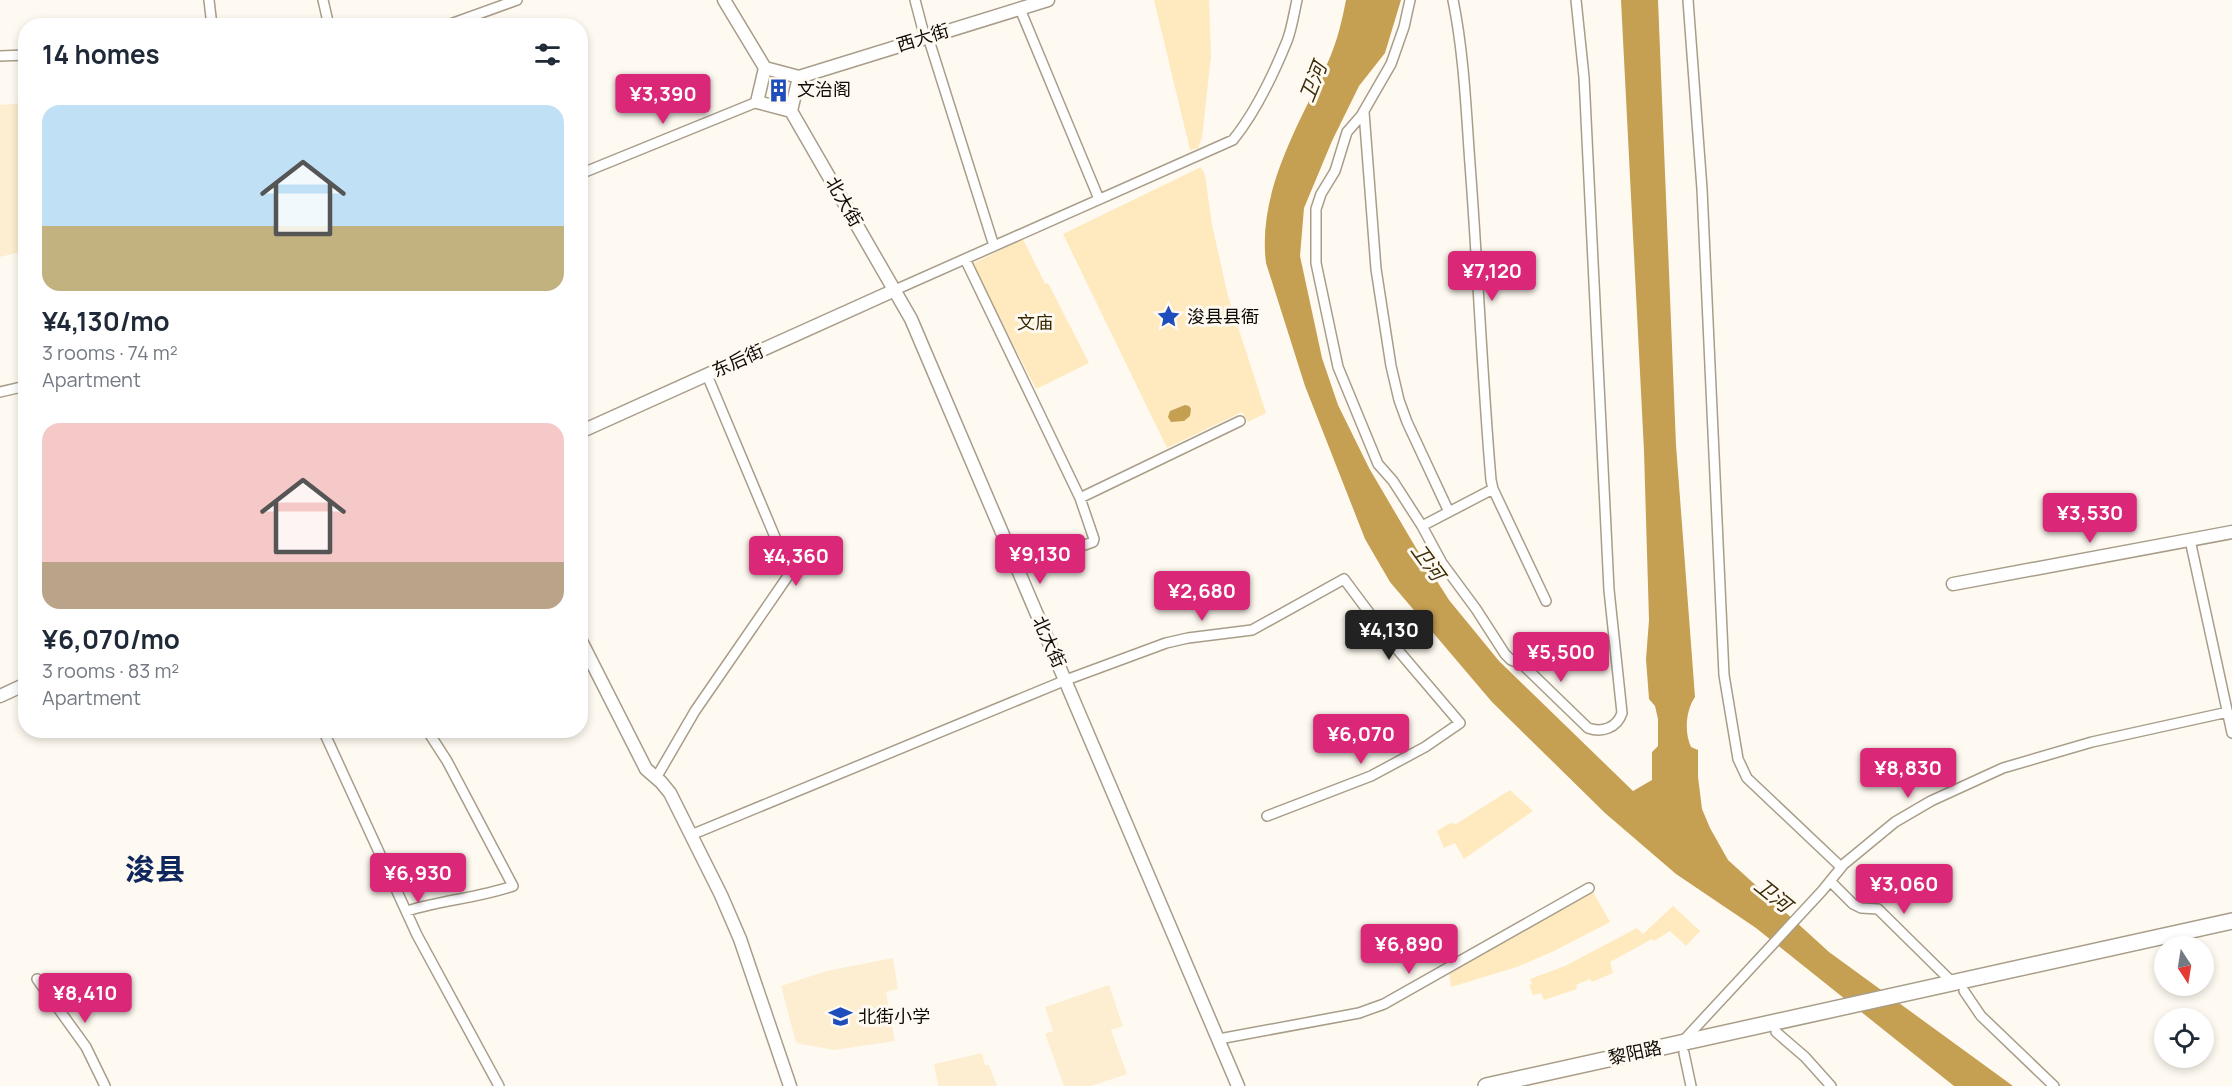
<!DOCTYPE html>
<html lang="en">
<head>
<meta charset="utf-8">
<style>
  body { margin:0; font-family:Manrope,"Noto Sans SC",sans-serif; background:#f2f2f3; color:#1f2937; height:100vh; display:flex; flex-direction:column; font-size:22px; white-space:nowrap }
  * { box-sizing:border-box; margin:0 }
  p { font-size:20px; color:#747a83 }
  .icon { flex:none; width:33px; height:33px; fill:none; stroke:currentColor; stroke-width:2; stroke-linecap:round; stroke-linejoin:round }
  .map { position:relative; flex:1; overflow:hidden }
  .drawer { position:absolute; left:18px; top:18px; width:570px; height:720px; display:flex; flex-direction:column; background:#fff; border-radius:24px; box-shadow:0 3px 9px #0003 }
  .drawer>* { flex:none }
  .needle { width:39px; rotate:168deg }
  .buttons { position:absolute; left:2154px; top:936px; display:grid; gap:12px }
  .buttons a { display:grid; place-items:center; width:60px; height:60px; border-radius:50%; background:#fff; box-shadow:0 3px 9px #0003; font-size:30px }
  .price { position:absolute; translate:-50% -51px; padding:0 14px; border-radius:6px; background:#db2777; color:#fff; font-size:20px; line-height:39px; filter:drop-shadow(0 2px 3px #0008) }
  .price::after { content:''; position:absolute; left:50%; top:36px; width:18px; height:14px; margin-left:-9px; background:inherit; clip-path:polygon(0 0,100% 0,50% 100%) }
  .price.active { background:#222; color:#fff }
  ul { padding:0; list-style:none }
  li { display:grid; align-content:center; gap:12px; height:318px; padding:0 24px }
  li span { display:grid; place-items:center; height:186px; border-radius:18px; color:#555 }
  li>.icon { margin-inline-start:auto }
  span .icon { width:108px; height:108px; fill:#fffc; stroke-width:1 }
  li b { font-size:26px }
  h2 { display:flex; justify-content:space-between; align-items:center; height:72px; padding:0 24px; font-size:26px }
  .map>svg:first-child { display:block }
  .built { fill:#fdeed1 }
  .green { fill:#ffe9bf }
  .water { fill:#c59f52 }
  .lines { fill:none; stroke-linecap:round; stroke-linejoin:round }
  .minor-casing { stroke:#a89d89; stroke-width:12 }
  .tertiary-casing { stroke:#a89d89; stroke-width:15 }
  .primary-casing { stroke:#a89d89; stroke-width:18 }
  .minor { stroke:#fff; stroke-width:9 }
  .tertiary { stroke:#fff; stroke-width:12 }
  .primary { stroke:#fff; stroke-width:15 }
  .labels { text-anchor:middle; stroke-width:6; stroke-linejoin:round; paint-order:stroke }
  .street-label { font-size:18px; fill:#0f0b05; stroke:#fffaf1 }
  .poi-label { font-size:18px; fill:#0f0b05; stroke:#fffaf1; text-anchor:start }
  .park-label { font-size:18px; fill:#382805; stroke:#fffaf1 }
  .water-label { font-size:20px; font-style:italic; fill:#3b2b08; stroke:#fffaf1 }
  .town-label { font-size:30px; font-weight:bold; fill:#0e265b; stroke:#fffaf1 }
</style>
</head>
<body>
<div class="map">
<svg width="2232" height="1086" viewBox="0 0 2232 1086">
  <rect width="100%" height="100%" fill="#fffaf1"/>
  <path class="built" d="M25,103V251L0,257V105Z
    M893,958L898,989L886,992L895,1041L834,1050L796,1043L781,986L826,971Z
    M1109,985L1123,1026L1111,1030L1127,1074L1091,1086H1064L1045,1034L1053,1031L1045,1007Z
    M982,1053L985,1065H989L997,1086H938L934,1064Z"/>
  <path class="green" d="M1154,0H1209L1211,56L1202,138L1198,148L1190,150Z
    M1201,167L1205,175L1212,225L1228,296L1266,413L1248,422L1242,412L1167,448L1063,234Z
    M1023,239L1045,284L1048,283L1089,363L1036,389L972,264Z
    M1510,790L1533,811L1464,859L1455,843L1444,848L1437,831L1450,823L1456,824Z
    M1593,892L1610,922L1554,951L1517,967L1451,987L1449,973Z
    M1673,906L1700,931L1686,946L1670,931L1654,941L1652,939L1610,962L1613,973L1592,982L1590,979L1576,985L1577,989L1544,1000L1541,993L1533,995L1529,985L1532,984L1530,979L1565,966L1637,928L1643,934Z"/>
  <path class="water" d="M1346,0H1401L1385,53L1359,86L1332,141L1304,208L1300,256L1322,358L1338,405L1369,468L1416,548L1449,600L1499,661L1633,791L1652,780V752L1658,746V719L1655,706L1649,699L1646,659L1649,620L1644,451L1621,0H1658L1676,445L1695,697C1686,710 1684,732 1691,747L1698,750V777L1702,809L1710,828L1728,860L1829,952L2013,1086H1954L1756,928L1676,874L1605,813L1492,702L1390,582L1365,539L1305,386L1266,263C1257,192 1299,124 1328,62C1337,42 1342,21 1346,0Z
    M1185,405L1189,406L1191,409L1190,416L1184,421L1171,422L1168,417L1170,411Z"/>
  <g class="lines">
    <defs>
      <path id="minor" d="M209,0L212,26
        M323,0L329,26
        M915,0L925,38
        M1410,0L1404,27L1391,64L1361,116L1347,132L1335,171L1321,194L1316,209V263L1338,367L1378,464L1393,481L1422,526L1442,563L1476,609L1505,654L1511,660L1522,664L1588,728C1602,733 1617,728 1622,713L1609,590L1584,77L1576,0
        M1453,0C1464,54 1466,109 1470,164C1478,269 1482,375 1491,480L1493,489L1546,601
        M1688,0L1702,189L1724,675L1738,759L1747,778L1841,867
        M1020,9L1099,199
        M445,26L517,0
        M928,37L994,246
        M0,56L26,55
        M1364,112L1376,269L1391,366L1399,400L1407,422L1449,512
        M580,174L757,102
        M965,259L1080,498
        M895,290L1233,140C1254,114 1274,73 1287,41C1292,28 1294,13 1297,0
        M0,392L26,386
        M1422,526L1493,489
        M2190,540L2232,733
        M1016,569L1093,542L1094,539L1080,498L1240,421
        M323,730L417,935L499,1086
        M656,778L695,711L788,576V568L707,375
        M691,835L1066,680L1166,643L1188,638L1252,630L1344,579L1391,642L1460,723L1425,747L1371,776L1267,816
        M1830,881L1853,904L1861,908L1878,909L1953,983
        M407,911C442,900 478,898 513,886L447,761L427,730
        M37,979L86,1047L105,1086
        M1964,991L1981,1016L2054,1086
        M1776,1032L1805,1057L1831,1086
        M1219,1039L1359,1013L1384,1004L1589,888
        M1683,1041L1822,891L1844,864L1895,822L1931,801L2003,768L2092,742L2228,712
        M1684,1053L1691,1086"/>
      <path id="tertiary" d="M724,0L765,68
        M765,68L799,77L791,111L757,102Z
        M799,77L1048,0
        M791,111L911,319L1238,1086
        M580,432L895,290
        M1953,584L2232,532
        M580,639L646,769L661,782L670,793L721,895L740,939L790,1086
        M0,696L26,684"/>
      <path id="primary" d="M1486,1086L2232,921"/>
    </defs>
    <use href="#minor" class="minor-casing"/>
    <use href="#tertiary" class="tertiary-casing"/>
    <use href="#primary" class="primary-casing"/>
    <use href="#minor" class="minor"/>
    <use href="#tertiary" class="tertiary"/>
    <use href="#primary" class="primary"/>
  </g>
  <defs>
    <symbol id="building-bare" viewBox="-9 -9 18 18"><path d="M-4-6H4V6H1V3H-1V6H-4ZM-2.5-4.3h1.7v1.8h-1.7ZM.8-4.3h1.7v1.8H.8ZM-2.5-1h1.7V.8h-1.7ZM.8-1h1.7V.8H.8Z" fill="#1d4ebb" stroke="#fffaf1" stroke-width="2.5" paint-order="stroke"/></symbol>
    <symbol id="sight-bare" viewBox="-9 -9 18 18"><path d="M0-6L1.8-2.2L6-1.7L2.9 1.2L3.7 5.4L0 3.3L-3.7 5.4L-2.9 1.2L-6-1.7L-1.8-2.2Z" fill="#1d4ebb" stroke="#fffaf1" stroke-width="2.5" paint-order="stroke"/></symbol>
    <symbol id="school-bare" viewBox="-9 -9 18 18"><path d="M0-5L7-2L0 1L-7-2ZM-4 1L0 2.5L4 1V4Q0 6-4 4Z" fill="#1d4ebb" stroke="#fffaf1" stroke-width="2.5" paint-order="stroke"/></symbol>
  </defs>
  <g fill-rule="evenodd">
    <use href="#building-bare" x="762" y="74" width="33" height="33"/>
    <use href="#sight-bare" x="1152" y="300" width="33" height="33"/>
    <use href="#school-bare" x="824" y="1000" width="33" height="33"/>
  </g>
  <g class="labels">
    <g class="street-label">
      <text transform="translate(923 38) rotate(-17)" y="6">西大街</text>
      <text transform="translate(844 202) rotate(60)" y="6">北大街</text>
      <text transform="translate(738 361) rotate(-24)" y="6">东后街</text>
      <text transform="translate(1049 642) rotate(66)" y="6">北大街</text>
      <text transform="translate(1635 1053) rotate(-12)" y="6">黎阳路</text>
    </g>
    <g class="poi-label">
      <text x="797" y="96">文治阁</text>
      <text x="1187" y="323">浚县县衙</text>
      <text x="858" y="1023">北街小学</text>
    </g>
    <g class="park-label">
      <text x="1035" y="329">文庙</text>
    </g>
    <g class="water-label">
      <text transform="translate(1313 82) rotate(-68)" y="7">卫河</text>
      <text transform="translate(1428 562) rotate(54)" y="7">卫河</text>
      <text transform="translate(1773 895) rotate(39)" y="7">卫河</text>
    </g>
    <g class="town-label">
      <text x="155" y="880">浚县</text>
    </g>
  </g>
</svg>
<div class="buttons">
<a><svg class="needle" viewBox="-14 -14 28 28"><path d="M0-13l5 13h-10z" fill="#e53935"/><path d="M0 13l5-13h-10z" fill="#747a83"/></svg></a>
<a><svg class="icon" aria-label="locate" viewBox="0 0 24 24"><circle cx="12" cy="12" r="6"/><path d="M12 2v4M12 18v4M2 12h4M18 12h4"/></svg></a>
</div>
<b class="price" style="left:663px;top:125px">¥3,390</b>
<b class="price" style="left:1492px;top:302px">¥7,120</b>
<b class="price" style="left:2090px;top:544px">¥3,530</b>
<b class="price" style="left:1040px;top:585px">¥9,130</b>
<b class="price" style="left:796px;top:587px">¥4,360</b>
<b class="price" style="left:1202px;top:622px">¥2,680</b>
<b class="price active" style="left:1389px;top:661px">¥4,130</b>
<b class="price" style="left:1561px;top:683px">¥5,500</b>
<b class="price" style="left:1361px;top:765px">¥6,070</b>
<b class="price" style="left:1908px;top:799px">¥8,830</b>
<b class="price" style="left:418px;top:904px">¥6,930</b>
<b class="price" style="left:1904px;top:915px">¥3,060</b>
<b class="price" style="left:1409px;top:975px">¥6,890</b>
<b class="price" style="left:85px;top:1024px">¥8,410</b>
<section class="drawer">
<h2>14 homes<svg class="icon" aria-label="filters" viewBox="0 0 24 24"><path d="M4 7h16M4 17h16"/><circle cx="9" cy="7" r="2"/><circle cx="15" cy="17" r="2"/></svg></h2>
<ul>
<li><span style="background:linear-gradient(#bfe0f5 65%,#c2b280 0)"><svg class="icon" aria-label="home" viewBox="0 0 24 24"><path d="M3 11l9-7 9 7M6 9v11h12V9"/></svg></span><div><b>¥4,130/mo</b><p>3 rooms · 74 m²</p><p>Apartment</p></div></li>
<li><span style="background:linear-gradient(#f6c9c9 75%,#b9a48a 0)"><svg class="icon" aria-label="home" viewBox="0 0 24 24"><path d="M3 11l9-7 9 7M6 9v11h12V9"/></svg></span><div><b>¥6,070/mo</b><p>3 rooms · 83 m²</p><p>Apartment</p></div></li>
</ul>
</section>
</div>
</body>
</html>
